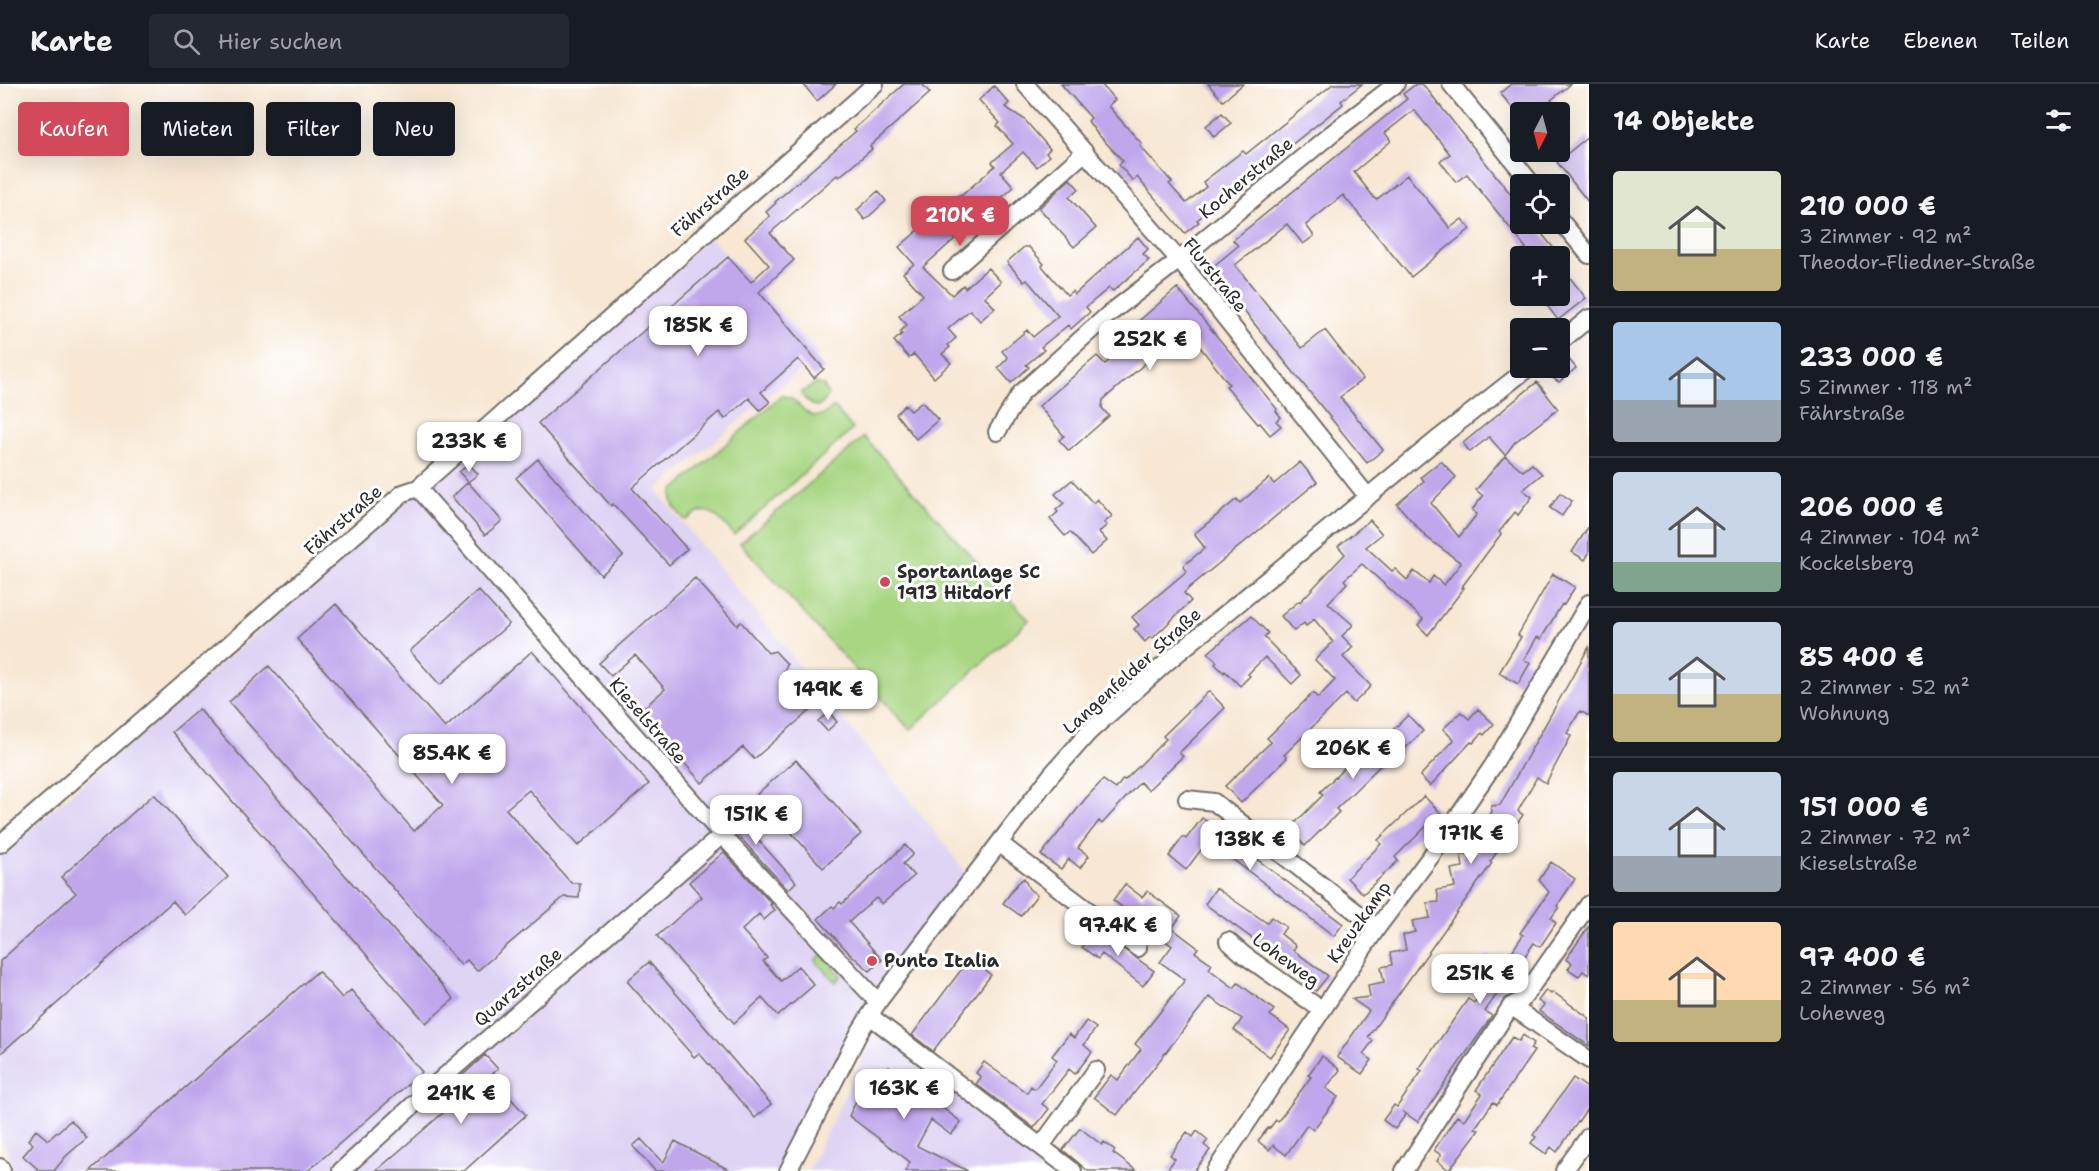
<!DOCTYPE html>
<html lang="de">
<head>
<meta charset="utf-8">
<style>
  body { margin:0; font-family:"Shantell Sans",sans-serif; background:#242831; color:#f1f3f6; height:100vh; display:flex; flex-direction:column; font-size:22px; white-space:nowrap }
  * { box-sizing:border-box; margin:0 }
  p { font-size:20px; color:#9ea1a6 }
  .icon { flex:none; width:33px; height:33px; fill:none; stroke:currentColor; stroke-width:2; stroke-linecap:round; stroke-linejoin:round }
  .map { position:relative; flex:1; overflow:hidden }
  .side { display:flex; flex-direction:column; background:#171b24; width:510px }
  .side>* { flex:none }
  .banner { position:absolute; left:18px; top:18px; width:570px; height:54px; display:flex; gap:12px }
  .needle { width:39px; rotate:186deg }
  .buttons { position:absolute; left:1510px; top:18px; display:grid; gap:12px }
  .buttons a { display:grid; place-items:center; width:60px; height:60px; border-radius:6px; background:#171b24; box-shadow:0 6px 24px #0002; font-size:30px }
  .price { position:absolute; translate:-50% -51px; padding:0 14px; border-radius:12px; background:#fff; color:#222; font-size:20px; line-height:39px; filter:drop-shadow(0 2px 3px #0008) }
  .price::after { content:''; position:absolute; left:50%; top:36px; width:18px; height:14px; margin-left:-9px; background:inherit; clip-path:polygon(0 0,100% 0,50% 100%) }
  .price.current { background:#d1495b; color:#fff }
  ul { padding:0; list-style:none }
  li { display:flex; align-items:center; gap:18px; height:150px; padding:0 24px }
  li+li { border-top:2px solid #363941 }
  li span { display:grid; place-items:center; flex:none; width:168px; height:120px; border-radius:6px; color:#555 }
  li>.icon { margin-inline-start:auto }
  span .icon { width:72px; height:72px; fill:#fffc; stroke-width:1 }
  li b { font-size:26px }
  h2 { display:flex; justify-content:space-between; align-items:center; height:72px; padding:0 24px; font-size:26px }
  .tag { padding:0 21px; border-radius:6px; background:#171b24; box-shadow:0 6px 24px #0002; font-size:21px; line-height:54px }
  .tag.current { background:#d1495b; color:#fff }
  header { display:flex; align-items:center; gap:36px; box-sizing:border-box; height:84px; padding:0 30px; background:#171b24; border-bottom:2px solid #363941 }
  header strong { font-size:28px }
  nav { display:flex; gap:33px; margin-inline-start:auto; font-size:21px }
  .search { width:420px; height:54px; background:#242831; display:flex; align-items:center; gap:15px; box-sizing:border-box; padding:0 21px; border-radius:6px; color:#9ea1a6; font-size:22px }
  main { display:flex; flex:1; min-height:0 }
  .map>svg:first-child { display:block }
  .built { fill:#e0d4f4 }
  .green { fill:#a8d682; stroke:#6a8056; stroke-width:1.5 }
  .building { fill:#c0a7ec }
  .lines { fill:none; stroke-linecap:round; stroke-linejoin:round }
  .minor-casing { stroke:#726d66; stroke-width:20 }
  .minor { stroke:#fff; stroke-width:16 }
  .poi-dot { fill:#d1495b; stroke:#fff; stroke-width:2 }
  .labels { text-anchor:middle; stroke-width:6; stroke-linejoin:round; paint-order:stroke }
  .street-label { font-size:18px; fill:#2b2b2b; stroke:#fff }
  .poi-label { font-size:18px; font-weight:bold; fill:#2b2b2b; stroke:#fff; text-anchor:start }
</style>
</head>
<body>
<header>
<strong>Karte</strong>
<div class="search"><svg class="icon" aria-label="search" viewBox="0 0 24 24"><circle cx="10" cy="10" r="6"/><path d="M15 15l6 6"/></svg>Hier suchen</div>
<nav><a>Karte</a><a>Ebenen</a><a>Teilen</a></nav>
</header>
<main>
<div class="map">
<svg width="1589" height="1087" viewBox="0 0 1589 1087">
  <rect width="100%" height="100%" fill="#fff"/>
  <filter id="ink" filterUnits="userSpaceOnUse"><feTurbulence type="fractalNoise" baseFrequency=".0167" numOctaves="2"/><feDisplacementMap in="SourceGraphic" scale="12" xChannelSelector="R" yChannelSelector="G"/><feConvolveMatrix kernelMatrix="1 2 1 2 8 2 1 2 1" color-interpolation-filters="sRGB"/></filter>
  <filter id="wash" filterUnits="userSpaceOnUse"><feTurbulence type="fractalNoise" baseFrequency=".008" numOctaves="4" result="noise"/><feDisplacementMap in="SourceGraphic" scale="24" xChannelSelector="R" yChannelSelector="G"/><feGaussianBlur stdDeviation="1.35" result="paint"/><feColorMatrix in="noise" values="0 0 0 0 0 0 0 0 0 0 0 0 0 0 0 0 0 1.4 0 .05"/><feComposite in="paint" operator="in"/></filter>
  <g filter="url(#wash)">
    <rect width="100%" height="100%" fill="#f7e7d3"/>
    <path class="built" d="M710,153L819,270L656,406L933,745L966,789L866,915L776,1087H14L0,1050V772Z
      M880,949L1066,1087H808L872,955Z"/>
    <path class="green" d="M816,299L824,302L828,311C820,330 809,321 801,309Z
      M781,312L790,313C806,326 811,343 834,323L853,345L734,451C720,435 708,416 687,436L684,435C676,426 668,418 674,406Z
      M864,353L1029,536L910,646L740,459Z
      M822,870L841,891L836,898L817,879L816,875Z"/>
    <g id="blocks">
      <path class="building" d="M803,0H836L817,17Z
        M904,0H922L930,9L870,62L872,65L839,93L837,91L770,149L794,176L759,208L824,285L814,294L798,275L761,308L770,318L760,326L749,314L725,335L719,328L632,404L687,465L669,481L613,420L611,422L538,339L728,173L751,198L769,181L745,154L770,132L766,128L776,119L775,118L856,47L854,45Z
        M1061,0H1101L1115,16L1108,22L1142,60L1140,62L1172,98L1169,100L1186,119L1206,103L1203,98L1243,67L1246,70L1333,0H1362L1341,17L1343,20L1242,100L1204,127L1206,129L1197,136L1199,138L1185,149L1137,93L1133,97L1119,81L1123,77L1095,47L1088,37L1091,34Z
        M1208,0H1243L1223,17Z
        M1416,0H1422L1426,4L1521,123V140H1534L1560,172H1515L1526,164L1467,90L1456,98L1440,77L1450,70L1414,26L1385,49L1391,57L1354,88L1376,116L1407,91L1450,144L1462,135L1470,145L1411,193L1343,111L1306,141L1314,152L1303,160L1287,140L1235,181L1302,264L1325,246L1363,295L1340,313L1383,366L1367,379L1210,185L1238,162L1233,156L1407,15L1403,10Z
        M1511,0H1571L1551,16L1561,28H1516L1500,9Z
        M994,2L1009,19L1005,23L1024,35L1050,65L1046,69L1049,72L1037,83L1023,68L1001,88L1014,103L923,183L952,211L963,201L965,204L988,184L1001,198L985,213L995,224L980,237L970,226L948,245L956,254L948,261L950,263L942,270L951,279L934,294L914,270L909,274L894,257L902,250L900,248L907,241L899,232L923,211L903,189L914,180L899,163L959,111L961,112L995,82L992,78L1013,60L997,42L1000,39L979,16Z
        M1222,29L1231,39L1214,53L1206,42Z
        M1589,52V119L1557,78Z
        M1070,95L1079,105L1069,113L1096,144L1074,163L1039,124Z
        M878,107L886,117L865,136L857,126Z
        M1138,153L1148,165L1143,170L1149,176L1113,207L1109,204L1086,223L1090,228L1071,245L1068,241L1041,263L1044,266L1026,281L1029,283L1011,299L998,284L1008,274L1002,267L1027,246L1033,253L1058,232L1027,196L1024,198L1007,178L1024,163H1029L1044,180L1042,182L1067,211L1072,207L1075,210Z
        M1560,181L1586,214L1558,236L1545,219L1554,212H1560Z
        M1177,204L1277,325L1276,327L1281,333L1276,337L1281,342L1270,351L1260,339L1258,340L1226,302L1229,300L1193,254L1185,260L1178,251L1103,316L1102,324L1109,332L1069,367L1059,356L1064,352L1039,322L1097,272L1105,280L1126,262L1119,254Z
        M1567,273L1576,284L1559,298L1546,290L1554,284H1560V279Z
        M1537,298L1558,325L1515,358L1505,371L1489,353L1470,368L1463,359Z
        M922,318L938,336L916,355L896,330L905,321L911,327Z
        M1505,372L1523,387L1532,380L1542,390L1523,406L1532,413L1518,431L1515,428L1499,448L1501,450L1461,504H1464L1428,551L1418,541L1423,535L1362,480L1344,496L1347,499L1328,519L1353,541L1342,552L1353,563L1343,573L1371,602L1354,619L1346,610L1284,671L1287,674L1241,719L1225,702L1271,658L1267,654L1313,609L1318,614L1335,596L1315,576L1333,558L1314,535L1306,542L1304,539L1294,547L1281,532L1299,517L1300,518L1345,470L1338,462L1370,436L1382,450L1366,463L1392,487L1395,485L1407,496L1414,487L1429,499L1433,492L1444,501L1461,479L1425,452L1397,420L1424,397L1421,393L1441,377L1456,393L1431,419L1459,453L1477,430L1472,426L1483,412L1476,406Z
        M538,375L623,472L601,491L516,394Z
        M1300,378L1317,398L1189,504L1184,509L1191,517L1152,555L1150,553L1145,558L1134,545L1139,541L1132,533L1187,487L1183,482L1205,464L1194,450L1237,415L1240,419L1269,394L1274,400Z
        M469,380L478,390L468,398L459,388Z
        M1072,396L1093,419L1097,415L1112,432L1104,439L1107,441L1099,448L1107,457L1091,471L1070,448L1065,452L1050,435L1058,428L1056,426L1064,419L1055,410Z
        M468,398L502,437L485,451L452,413Z
        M1560,409L1572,417L1562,432L1550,424Z
        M1589,442V469L1585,476L1572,468Z
        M1553,490L1575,503L1564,521L1562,520L1541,555L1537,553L1524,576L1530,579L1518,600L1499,589L1521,553L1518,551Z
        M695,494L737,541L741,538L768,569L775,567L787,580L784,587L815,622L754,675L743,663L702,699L639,628L665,605L635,571L611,592L599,579Z
        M478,506L509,540L440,601L410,567Z
        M336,520L445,644L532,567L649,700L578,762L529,706L506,725L571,799H580L579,814L564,813L477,887L467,876L461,881L229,618L269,582L414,747L443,721L297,555Z
        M1251,532L1268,549L1264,553L1301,591L1292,600L1265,573L1248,590L1250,592L1240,602L1225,587L1224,589L1215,580L1217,578L1208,569Z
        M1589,563V632L1580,627L1567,649L1571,652L1546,699L1537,693L1518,727L1523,731L1490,778L1492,779L1368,953L1373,957L1363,970L1372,976L1362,990L1337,973L1369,927L1352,915L1370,913L1368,901L1384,898L1381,883L1392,881L1390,869L1406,866L1403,851L1415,848L1412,837L1430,834L1427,819L1439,818L1437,806L1455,803L1451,785L1463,783L1461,771L1480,768L1474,747L1480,746L1492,728L1491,722L1500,721Z
        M1209,607L1225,624L1179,669L1183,672L1148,706L1140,698L1102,740L1099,737L1078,764L1089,772L1080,784L1069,775L1061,785L1041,771L1086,714L1103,696L1116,705L1123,695L1125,696L1166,655L1163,652Z
        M199,625L454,915L426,939L172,648Z
        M1478,625L1494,640L1484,651L1482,649L1473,659L1471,658L1430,702L1420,692L1454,656L1443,645L1461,628L1469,635Z
        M829,628L837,638L827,647L818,637Z
        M1408,631L1423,647L1393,676L1389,673L1336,725L1339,728L1305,762L1289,745L1323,711L1320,708L1366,663L1371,668Z
        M796,676L861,750L823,784L757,710Z
        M154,710L228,793L185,831L173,817L0,970V877L76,809L61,793Z
        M1424,712L1440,729L1395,773L1398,777L1363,810L1347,794L1381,760L1378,756Z
        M725,719L796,798L788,806L716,727Z
        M1202,734L1343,840L1334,852L1211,759L1206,765L1203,763L1186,786L1169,772L1183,753L1186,755Z
        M905,761L913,770L903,780L914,792L882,820L876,814L849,838L882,876L870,887L850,870L818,835L832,822L834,824L840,818L842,820Z
        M724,768L772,820L770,821L775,826L764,836L759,830L742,846L767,874L763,877L781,897L798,882L814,901L778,932L762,914L734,939L657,852L702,813L689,798Z
        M1551,778L1575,795L1557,822L1559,823L1551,834L1556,839L1540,863L1534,859L1515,886L1523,891L1515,902L1507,896L1485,927L1492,932L1418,1038L1402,1027L1406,1030L1395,1045L1383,1036L1394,1021L1397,1023L1422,987L1419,985L1468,915L1474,919L1488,900L1473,890L1487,871L1502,882L1523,851L1520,849L1549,808L1539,796Z
        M1024,794L1029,805L1037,811L1021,832L1003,819L1017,800Z
        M1125,800L1142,813L1147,807L1181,832L1172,844L1198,864L1195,868L1212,880L1209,885L1234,904L1238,899L1274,926L1270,931L1290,946L1270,973L1234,946L1242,935L1209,913L1117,1031L1094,1013L1111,991L1118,996L1141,965L1135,960L1185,896L1160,878L1172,862L1113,816Z
        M1216,804L1267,839L1271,833L1286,843L1281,850L1296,862L1293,866L1328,892L1316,907L1300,896L1301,894L1267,868L1268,866L1205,820Z
        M1589,842V891L1583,887L1579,892L1568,885L1572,879L1566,875Z
        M1096,845L1154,887L1143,902L1102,870L1098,875L1082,863Z
        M970,874L991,891L933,967L912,951Z
        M649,878L771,1020L755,1034L699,969L694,973L627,897Z
        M318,887L342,914L351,906L422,988L308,1087H90Z
        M1546,906L1551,910L1553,908L1589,934V962L1539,927L1544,921L1538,917Z
        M1086,937L1096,944L1084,961L1092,968L1075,990L1069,985L1042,1020L1049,1025L1034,1044L976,1000L981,993L976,989L984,978L1027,1009L1031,1002L1035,1005L1057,976L1052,972L1069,950L1074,954Z
        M1523,951L1534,959L1530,965L1534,967L1497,1021L1493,1018L1475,1044L1479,1046L1449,1086L1437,1077L1441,1071L1434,1066L1457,1032L1464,1036L1482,1010L1476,1006L1512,953L1519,957Z
        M485,971L498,985L490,992L526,1031L464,1087H376L443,1029L433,1018Z
        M1322,972L1340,986L1326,1004L1338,1013L1313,1046L1307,1041L1286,1071L1273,1061L1269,1066L1258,1057L1268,1044L1269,1045L1276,1036L1278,1037L1282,1032L1311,993L1308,991Z
        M889,983L961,1038L951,1051L931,1036L917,1062L968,1087H905L910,1078L849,1032L860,1009L864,1012L873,1000L875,1002Z
        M1573,994L1589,1005V1022L1557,1068L1551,1063L1546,1070L1531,1059L1536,1053L1533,1051Z
        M71,1036L87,1054L66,1072L54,1087H40L23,1072L33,1060L28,1056L36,1046L48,1056Z
        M1080,1044L1102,1061L1104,1058L1115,1066L1113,1069L1137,1087H1088L1063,1066Z
        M1197,1047L1208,1056L1204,1061L1210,1066L1194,1087H1166L1175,1075L1170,1071L1187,1048L1193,1053Z
        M641,1055L663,1079L675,1057L731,1087H655L633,1062Z"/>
    </g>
  </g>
  <g filter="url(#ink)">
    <use href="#blocks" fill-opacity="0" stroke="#726d66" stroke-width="1.5"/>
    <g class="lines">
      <defs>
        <path id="minor" d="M1025,0L1179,176L1368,413
          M1451,0L1532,100
          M1560,136L1589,171
          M952,187L1085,68
          M1560,258L1589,234
          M997,348L1021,309L1109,230L1179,176L1331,50L1396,0
          M418,404L722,751L878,918
          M1187,715L1214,718L1377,844
          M999,759L1138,864
          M0,760L403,409L418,404L875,0
          M1228,857L1244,871L1322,926
          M1511,922L1521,917L1589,820
          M870,932L1073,1087
          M1041,1062L1096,986
          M0,1083L2,1087
          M341,1087L446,991L722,751
          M788,1087L859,949L878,918L1051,691L1089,648L1167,578L1439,354L1528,284
          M1215,1087L1377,844L1431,772L1492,683L1589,519
          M1404,1087L1511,922L1589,976
          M1564,1087L1589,1052"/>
      </defs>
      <use href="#minor" class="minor-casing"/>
      <use href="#minor" class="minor"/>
    </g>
  </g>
  <g class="poi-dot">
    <circle cx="885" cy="498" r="6"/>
    <circle cx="872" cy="877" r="6"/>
  </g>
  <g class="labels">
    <g class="street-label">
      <text transform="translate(1246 94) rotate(-40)" y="6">Kocherstraße</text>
      <text transform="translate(710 118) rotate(-41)" y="6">Fährstraße</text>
      <text transform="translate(1215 191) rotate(51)" y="6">Flurstraße</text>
      <text transform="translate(343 436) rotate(-41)" y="6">Fährstraße</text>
      <text transform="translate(1132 587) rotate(-42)" y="6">Langenfelder Straße</text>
      <text transform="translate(648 637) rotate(49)" y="6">Kieselstraße</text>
      <text transform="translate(1359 838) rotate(-55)" y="6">Kreuzkamp</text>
      <text transform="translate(1286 876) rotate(36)" y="6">Loheweg</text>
      <text transform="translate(518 903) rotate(-41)" y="6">Quarzstraße</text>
    </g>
    <g class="poi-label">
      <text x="897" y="494">Sportanlage SC<tspan x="897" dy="21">1913 Hitdorf</tspan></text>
      <text x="884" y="883">Punto Italia</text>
    </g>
  </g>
</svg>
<div class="buttons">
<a><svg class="needle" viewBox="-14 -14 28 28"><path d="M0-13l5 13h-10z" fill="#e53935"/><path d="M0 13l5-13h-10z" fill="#9ea1a6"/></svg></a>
<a><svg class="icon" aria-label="locate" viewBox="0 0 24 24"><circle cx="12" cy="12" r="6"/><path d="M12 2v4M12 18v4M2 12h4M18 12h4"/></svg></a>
<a>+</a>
<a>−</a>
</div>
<b class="price current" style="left:960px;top:163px">210K €</b>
<b class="price" style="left:698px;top:273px">185K €</b>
<b class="price" style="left:1150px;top:287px">252K €</b>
<b class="price" style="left:469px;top:389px">233K €</b>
<b class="price" style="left:828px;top:637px">149K €</b>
<b class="price" style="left:1353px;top:696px">206K €</b>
<b class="price" style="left:452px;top:701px">85.4K €</b>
<b class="price" style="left:756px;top:762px">151K €</b>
<b class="price" style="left:1471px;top:781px">171K €</b>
<b class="price" style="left:1250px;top:787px">138K €</b>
<b class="price" style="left:1118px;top:873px">97.4K €</b>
<b class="price" style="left:1480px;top:921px">251K €</b>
<b class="price" style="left:904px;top:1036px">163K €</b>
<b class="price" style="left:461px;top:1041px">241K €</b>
<div class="banner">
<a class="tag current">Kaufen</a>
<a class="tag">Mieten</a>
<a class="tag">Filter</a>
<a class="tag">Neu</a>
</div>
</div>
<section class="side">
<h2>14 Objekte<svg class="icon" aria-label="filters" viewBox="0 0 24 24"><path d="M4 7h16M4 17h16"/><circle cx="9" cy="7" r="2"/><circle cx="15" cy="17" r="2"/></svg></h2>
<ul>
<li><span style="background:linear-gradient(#dfe7d0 65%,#c2b280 0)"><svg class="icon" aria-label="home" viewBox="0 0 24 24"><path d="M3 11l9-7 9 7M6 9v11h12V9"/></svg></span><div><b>210 000 €</b><p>3 Zimmer · 92 m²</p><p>Theodor-Fliedner-Straße</p></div></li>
<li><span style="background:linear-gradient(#a9c7e8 65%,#9aa5b1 0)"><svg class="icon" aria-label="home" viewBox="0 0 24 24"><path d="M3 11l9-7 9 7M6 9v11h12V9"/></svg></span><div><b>233 000 €</b><p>5 Zimmer · 118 m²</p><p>Fährstraße</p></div></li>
<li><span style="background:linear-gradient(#c9d6e8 75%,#7fa58c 0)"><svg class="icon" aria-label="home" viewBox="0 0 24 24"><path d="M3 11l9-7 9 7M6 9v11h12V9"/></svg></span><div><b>206 000 €</b><p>4 Zimmer · 104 m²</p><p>Kockelsberg</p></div></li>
<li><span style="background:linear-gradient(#c9d6e8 60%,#c2b280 0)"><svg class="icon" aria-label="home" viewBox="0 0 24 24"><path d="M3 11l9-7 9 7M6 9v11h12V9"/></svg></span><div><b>85 400 €</b><p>2 Zimmer · 52 m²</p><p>Wohnung</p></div></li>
<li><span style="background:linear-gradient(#c9d6e8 70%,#9aa5b1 0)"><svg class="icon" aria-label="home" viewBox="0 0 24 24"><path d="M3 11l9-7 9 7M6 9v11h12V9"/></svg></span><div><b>151 000 €</b><p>2 Zimmer · 72 m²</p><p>Kieselstraße</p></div></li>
<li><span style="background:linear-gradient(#ffd9b3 65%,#c2b280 0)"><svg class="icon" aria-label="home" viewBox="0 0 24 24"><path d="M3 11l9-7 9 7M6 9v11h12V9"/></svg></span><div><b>97 400 €</b><p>2 Zimmer · 56 m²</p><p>Loheweg</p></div></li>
</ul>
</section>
</main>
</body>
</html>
